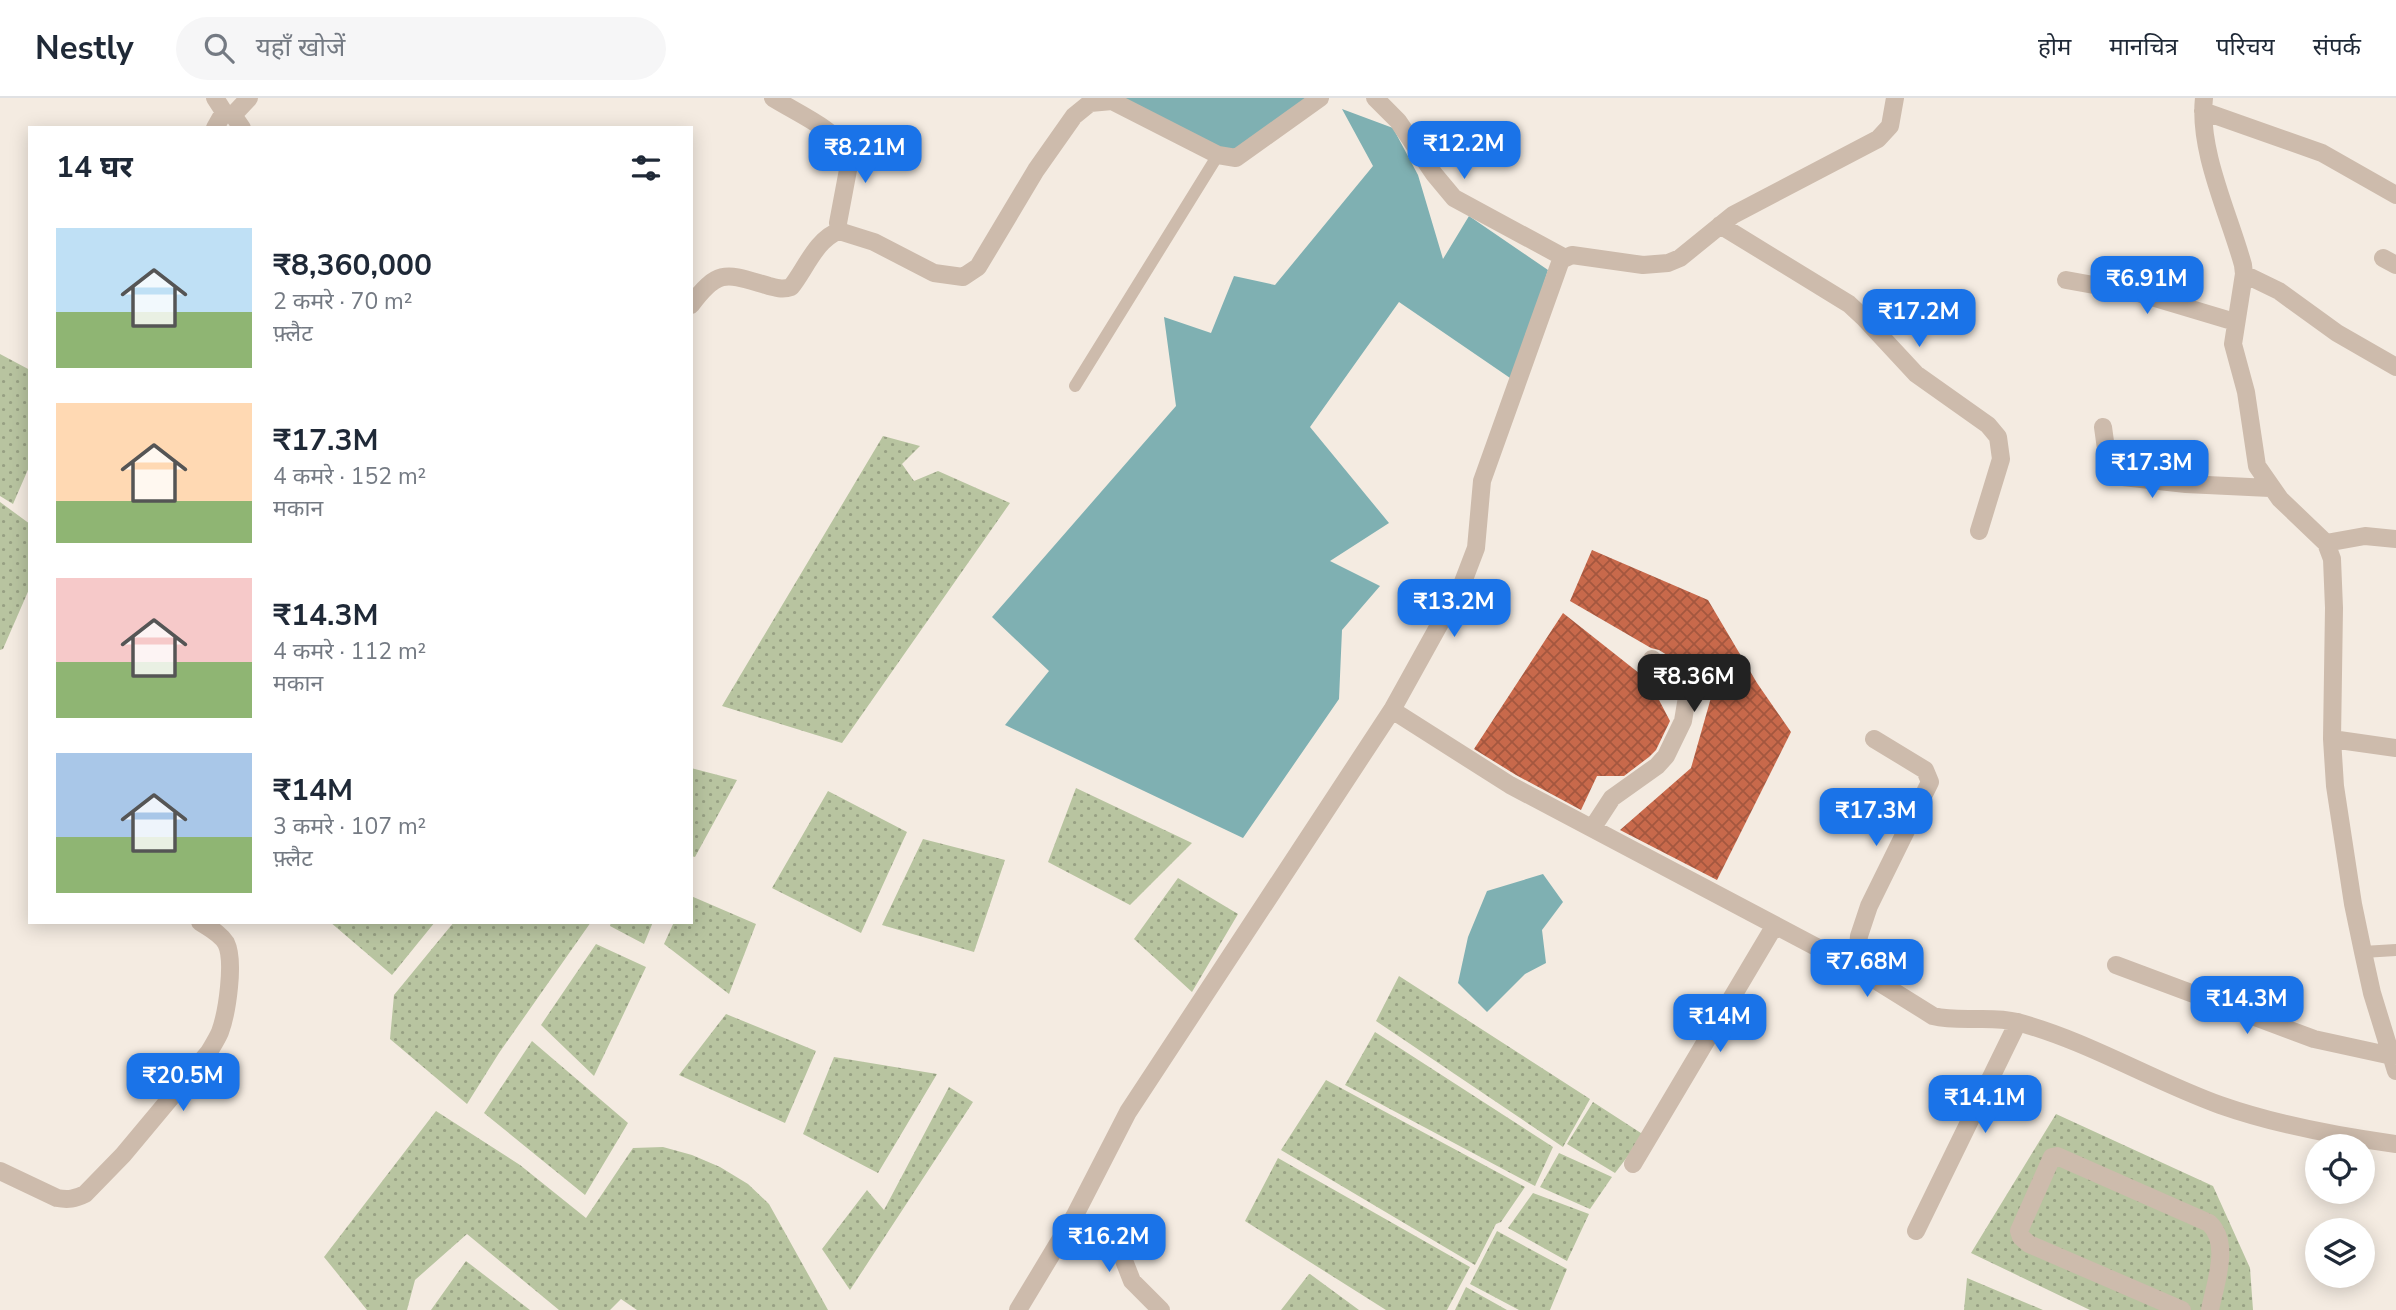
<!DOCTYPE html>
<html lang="hi">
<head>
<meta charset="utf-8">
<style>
  body { margin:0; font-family:"Nunito Sans","Noto Sans Devanagari",sans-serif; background:#f6f6f7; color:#1f2937; height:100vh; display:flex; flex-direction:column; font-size:26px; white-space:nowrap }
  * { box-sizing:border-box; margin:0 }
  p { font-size:23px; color:#747a83 }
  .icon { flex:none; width:38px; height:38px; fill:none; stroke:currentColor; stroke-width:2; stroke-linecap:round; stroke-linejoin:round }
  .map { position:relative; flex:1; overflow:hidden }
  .side { position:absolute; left:28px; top:28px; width:665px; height:798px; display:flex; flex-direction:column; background:#fff; border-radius:0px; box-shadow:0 4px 18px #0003 }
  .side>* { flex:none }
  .fabs { position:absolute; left:2305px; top:1036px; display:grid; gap:14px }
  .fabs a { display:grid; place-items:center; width:70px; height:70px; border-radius:50%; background:#fff; box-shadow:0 4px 18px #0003; font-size:35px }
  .price { position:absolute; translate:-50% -60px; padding:0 16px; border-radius:14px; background:#1a73e8; color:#fff; font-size:23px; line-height:46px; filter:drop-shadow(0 2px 4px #0008) }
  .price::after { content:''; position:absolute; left:50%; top:42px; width:21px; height:16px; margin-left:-10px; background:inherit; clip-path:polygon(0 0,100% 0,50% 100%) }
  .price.on { background:#222; color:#fff }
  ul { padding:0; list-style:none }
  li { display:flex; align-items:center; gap:21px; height:175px; padding:0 28px }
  li span { display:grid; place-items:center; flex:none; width:196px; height:140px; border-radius:0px; color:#555 }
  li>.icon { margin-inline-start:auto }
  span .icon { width:84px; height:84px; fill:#fffc; stroke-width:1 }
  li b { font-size:30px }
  h2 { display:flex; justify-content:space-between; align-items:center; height:84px; padding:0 28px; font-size:30px }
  header { display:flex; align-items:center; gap:42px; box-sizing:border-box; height:98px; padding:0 35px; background:#fff; border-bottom:2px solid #e0e1e3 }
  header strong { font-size:33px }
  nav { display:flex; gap:38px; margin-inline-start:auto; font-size:24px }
  .search { width:490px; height:63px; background:#f6f6f7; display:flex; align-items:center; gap:18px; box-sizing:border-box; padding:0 24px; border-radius:38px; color:#747a83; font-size:26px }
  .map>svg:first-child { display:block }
  .grass { fill:url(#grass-dots) }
  .water { fill:#7fb0b2 }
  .building { fill:url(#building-cross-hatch) }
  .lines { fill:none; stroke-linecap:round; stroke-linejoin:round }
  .service { stroke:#cdbbac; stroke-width:12 }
  .minor { stroke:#cdbbac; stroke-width:18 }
</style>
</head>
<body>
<header>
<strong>Nestly</strong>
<div class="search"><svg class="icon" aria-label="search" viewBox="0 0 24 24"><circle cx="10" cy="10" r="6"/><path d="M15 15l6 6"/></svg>यहाँ खोजें</div>
<nav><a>होम</a><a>मानचित्र</a><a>परिचय</a><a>संपर्क</a></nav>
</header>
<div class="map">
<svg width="2396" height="1212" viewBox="0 0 2396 1212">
  <defs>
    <pattern id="grass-dots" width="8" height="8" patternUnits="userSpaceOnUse" patternTransform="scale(1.75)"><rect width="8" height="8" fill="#b8c4a0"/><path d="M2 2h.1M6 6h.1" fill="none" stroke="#97a083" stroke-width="1.8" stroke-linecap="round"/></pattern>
    <pattern id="building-cross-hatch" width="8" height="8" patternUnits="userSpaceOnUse" patternTransform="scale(1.75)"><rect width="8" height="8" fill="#c8694b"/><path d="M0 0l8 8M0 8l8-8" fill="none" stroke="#a4573f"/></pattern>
  </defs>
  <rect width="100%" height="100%" fill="#f4ebe1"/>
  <path class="grass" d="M0,256L30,272V367L13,406L0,398Z
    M883,338L920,348L902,366L914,383L938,373L1010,405L842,645L722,608Z
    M0,404L30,426V489L3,551L0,552Z
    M691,670L737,682L695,759L691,758Z
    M1076,690L1192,745L1130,807L1048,764Z
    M828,693L907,734L861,835L772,790Z
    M923,741L1005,762L974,854L882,827Z
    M1178,780L1238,816L1192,894L1134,841Z
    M691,798L756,826L729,896L664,846L674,824H691Z
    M330,824H435L392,877Z
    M454,824H591L499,955L467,1006L390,941L394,897Z
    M611,824H653L644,846L610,828Z
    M596,846L646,869L594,978L541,927Z
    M1399,878L1590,1001L1563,1049L1376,923Z
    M726,916L816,953L785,1025L679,977Z
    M1375,934L1553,1049L1535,1088L1345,987Z
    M532,943L628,1025L585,1097L484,1015Z
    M834,959L937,976L878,1075L803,1036Z
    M1326,982L1525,1089L1501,1124L1496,1126L1475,1167L1281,1052Z
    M949,989L973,1004L850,1192L822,1151L867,1092L884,1112Z
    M1593,1004L1644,1037L1615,1075L1567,1046Z
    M436,1013L520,1067L586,1120L633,1050L663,1049L692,1057L720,1069L748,1086L769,1106L828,1212H637L621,1201L610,1212H559L467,1136L415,1182L407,1212H367L324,1159Z
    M2056,1016L2213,1088L2250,1170L2253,1212H2090L1971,1155Z
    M1559,1055L1612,1079L1590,1111L1540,1089Z
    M1278,1060L1470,1169L1447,1212H1386L1245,1123Z
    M1533,1095L1589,1116L1567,1163L1508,1130Z
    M1497,1133L1567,1171L1550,1212H1519L1470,1186Z
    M466,1163L530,1212H431Z
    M1309,1176H1310L1359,1212H1281Z
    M1967,1180L2043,1212H1964Z
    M1466,1189L1507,1212H1455Z"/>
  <path class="water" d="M1118,0H1313L1232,58Z
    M1342,11L1393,30L1418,77L1443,161L1469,118L1548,172L1513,282L1399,204L1310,329L1389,425L1330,463L1380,488L1342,532L1339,601L1243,740L1005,627L1049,573L992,519L1176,308L1164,219L1211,235L1234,178L1275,187L1373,68Z
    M1543,776L1563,804L1542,832L1546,865L1525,876L1487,914L1458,885L1468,839L1487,793Z"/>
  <path class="building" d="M1592,452L1708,502L1757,585L1791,634L1717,782L1620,732L1691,670L1722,561L1707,582L1659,552L1651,550L1570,503Z
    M1563,515L1649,583L1670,623L1656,652L1649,659L1624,678H1597L1581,712L1516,677L1474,651Z"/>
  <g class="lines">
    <path class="service" d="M1075,288L1218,57
      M2363,854L2396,852"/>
    <path class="minor" d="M773,0C799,16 834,31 851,56L838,125L839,133L874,144L934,175L963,179L978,169L1036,72L1074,18L1090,5L1112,3L1218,57L1236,60L1320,0
      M1375,0L1398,23L1434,76L1454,100L1565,160
      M2204,0C2198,53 2229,116 2243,167L2244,176L2233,246L2246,294L2257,368L2280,401L2326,445L2332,461L2334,510L2332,641L2335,688L2353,806L2363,854L2372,895L2396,973
      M2203,13L2322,55L2396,97
      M215,30L224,14L215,0
      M242,30L233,17L249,0
      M1720,127L1849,206L1864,220L1916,276L1988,327L1998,339L2001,361L1979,433
      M2383,160L2396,167
      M2244,176L2279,193L2337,235L2396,269
      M2066,182L2138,195L2235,224
      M691,207C719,169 727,176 769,188C777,190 783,192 791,189C805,172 816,141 839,133
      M2103,329L2109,373L2114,378L2186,386L2270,390
      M2326,445L2365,438L2396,441
      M1392,612L1510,687L1856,870L1933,918C1961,925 1990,917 2017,924C2088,943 2151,982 2220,1007C2277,1027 2336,1038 2396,1046
      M2332,641L2396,650
      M1593,729L1612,700L1657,668L1666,658L1683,623L1687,599L1682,586L1652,561
      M2116,867L2314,941L2392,958
      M1856,870L1859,838L1869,808L1930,684L1925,672L1874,641
      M1633,1066L1775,827
      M0,1073L57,1100C68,1102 75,1101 85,1096L123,1057L209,954C213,947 217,941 220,934C227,915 235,863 226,845C220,835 209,830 200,824
      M1074,1119L1121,1155L1132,1183L1161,1212
      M1916,1133L2018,924
      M1018,1212L1074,1119L1128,1014L1392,612L1463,484L1476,450L1482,383L1561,162L1572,157L1643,167L1668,165L1680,160L1733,117L1878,41L1890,28L1895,0
      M2182,1212L2029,1146L2021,1139L2019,1133L2052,1059L2057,1058L2209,1125C2231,1145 2215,1186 2210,1212"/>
  </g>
</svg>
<div class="fabs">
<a><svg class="icon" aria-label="locate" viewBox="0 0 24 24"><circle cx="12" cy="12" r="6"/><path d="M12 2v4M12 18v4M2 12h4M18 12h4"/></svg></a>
<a><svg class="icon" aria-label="layers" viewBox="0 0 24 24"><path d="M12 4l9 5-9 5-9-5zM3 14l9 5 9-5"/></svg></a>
</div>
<b class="price" style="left:1464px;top:83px">₹12.2M</b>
<b class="price" style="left:865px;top:87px">₹8.21M</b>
<b class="price" style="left:2147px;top:218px">₹6.91M</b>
<b class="price" style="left:1919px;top:251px">₹17.2M</b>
<b class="price" style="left:2152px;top:402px">₹17.3M</b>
<b class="price" style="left:1454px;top:541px">₹13.2M</b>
<b class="price on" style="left:1694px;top:616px">₹8.36M</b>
<b class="price" style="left:1876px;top:750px">₹17.3M</b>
<b class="price" style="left:1867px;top:901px">₹7.68M</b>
<b class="price" style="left:2247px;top:938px">₹14.3M</b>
<b class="price" style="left:1720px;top:956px">₹14M</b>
<b class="price" style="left:183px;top:1015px">₹20.5M</b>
<b class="price" style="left:1985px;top:1037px">₹14.1M</b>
<b class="price" style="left:1109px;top:1176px">₹16.2M</b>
<section class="side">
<h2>14 घर<svg class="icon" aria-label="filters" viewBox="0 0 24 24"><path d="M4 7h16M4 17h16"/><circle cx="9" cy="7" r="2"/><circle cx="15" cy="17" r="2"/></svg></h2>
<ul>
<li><span style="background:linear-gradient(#bfe0f5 60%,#8fb573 0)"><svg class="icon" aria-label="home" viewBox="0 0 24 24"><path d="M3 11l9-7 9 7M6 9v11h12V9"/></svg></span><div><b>₹8,360,000</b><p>2 कमरे · 70 m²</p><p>फ़्लैट</p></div></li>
<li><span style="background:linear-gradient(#ffd9b3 70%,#8fb573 0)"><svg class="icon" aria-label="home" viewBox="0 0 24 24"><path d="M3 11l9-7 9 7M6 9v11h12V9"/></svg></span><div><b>₹17.3M</b><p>4 कमरे · 152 m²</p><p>मकान</p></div></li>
<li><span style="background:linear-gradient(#f6c9c9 60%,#8fb573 0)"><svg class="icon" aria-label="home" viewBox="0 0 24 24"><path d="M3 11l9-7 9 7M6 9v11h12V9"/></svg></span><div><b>₹14.3M</b><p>4 कमरे · 112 m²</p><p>मकान</p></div></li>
<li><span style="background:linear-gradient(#a9c7e8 60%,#8fb573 0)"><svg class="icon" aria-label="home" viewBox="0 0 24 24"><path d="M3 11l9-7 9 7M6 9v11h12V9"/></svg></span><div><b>₹14M</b><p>3 कमरे · 107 m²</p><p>फ़्लैट</p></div></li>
</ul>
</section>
</div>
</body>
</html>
